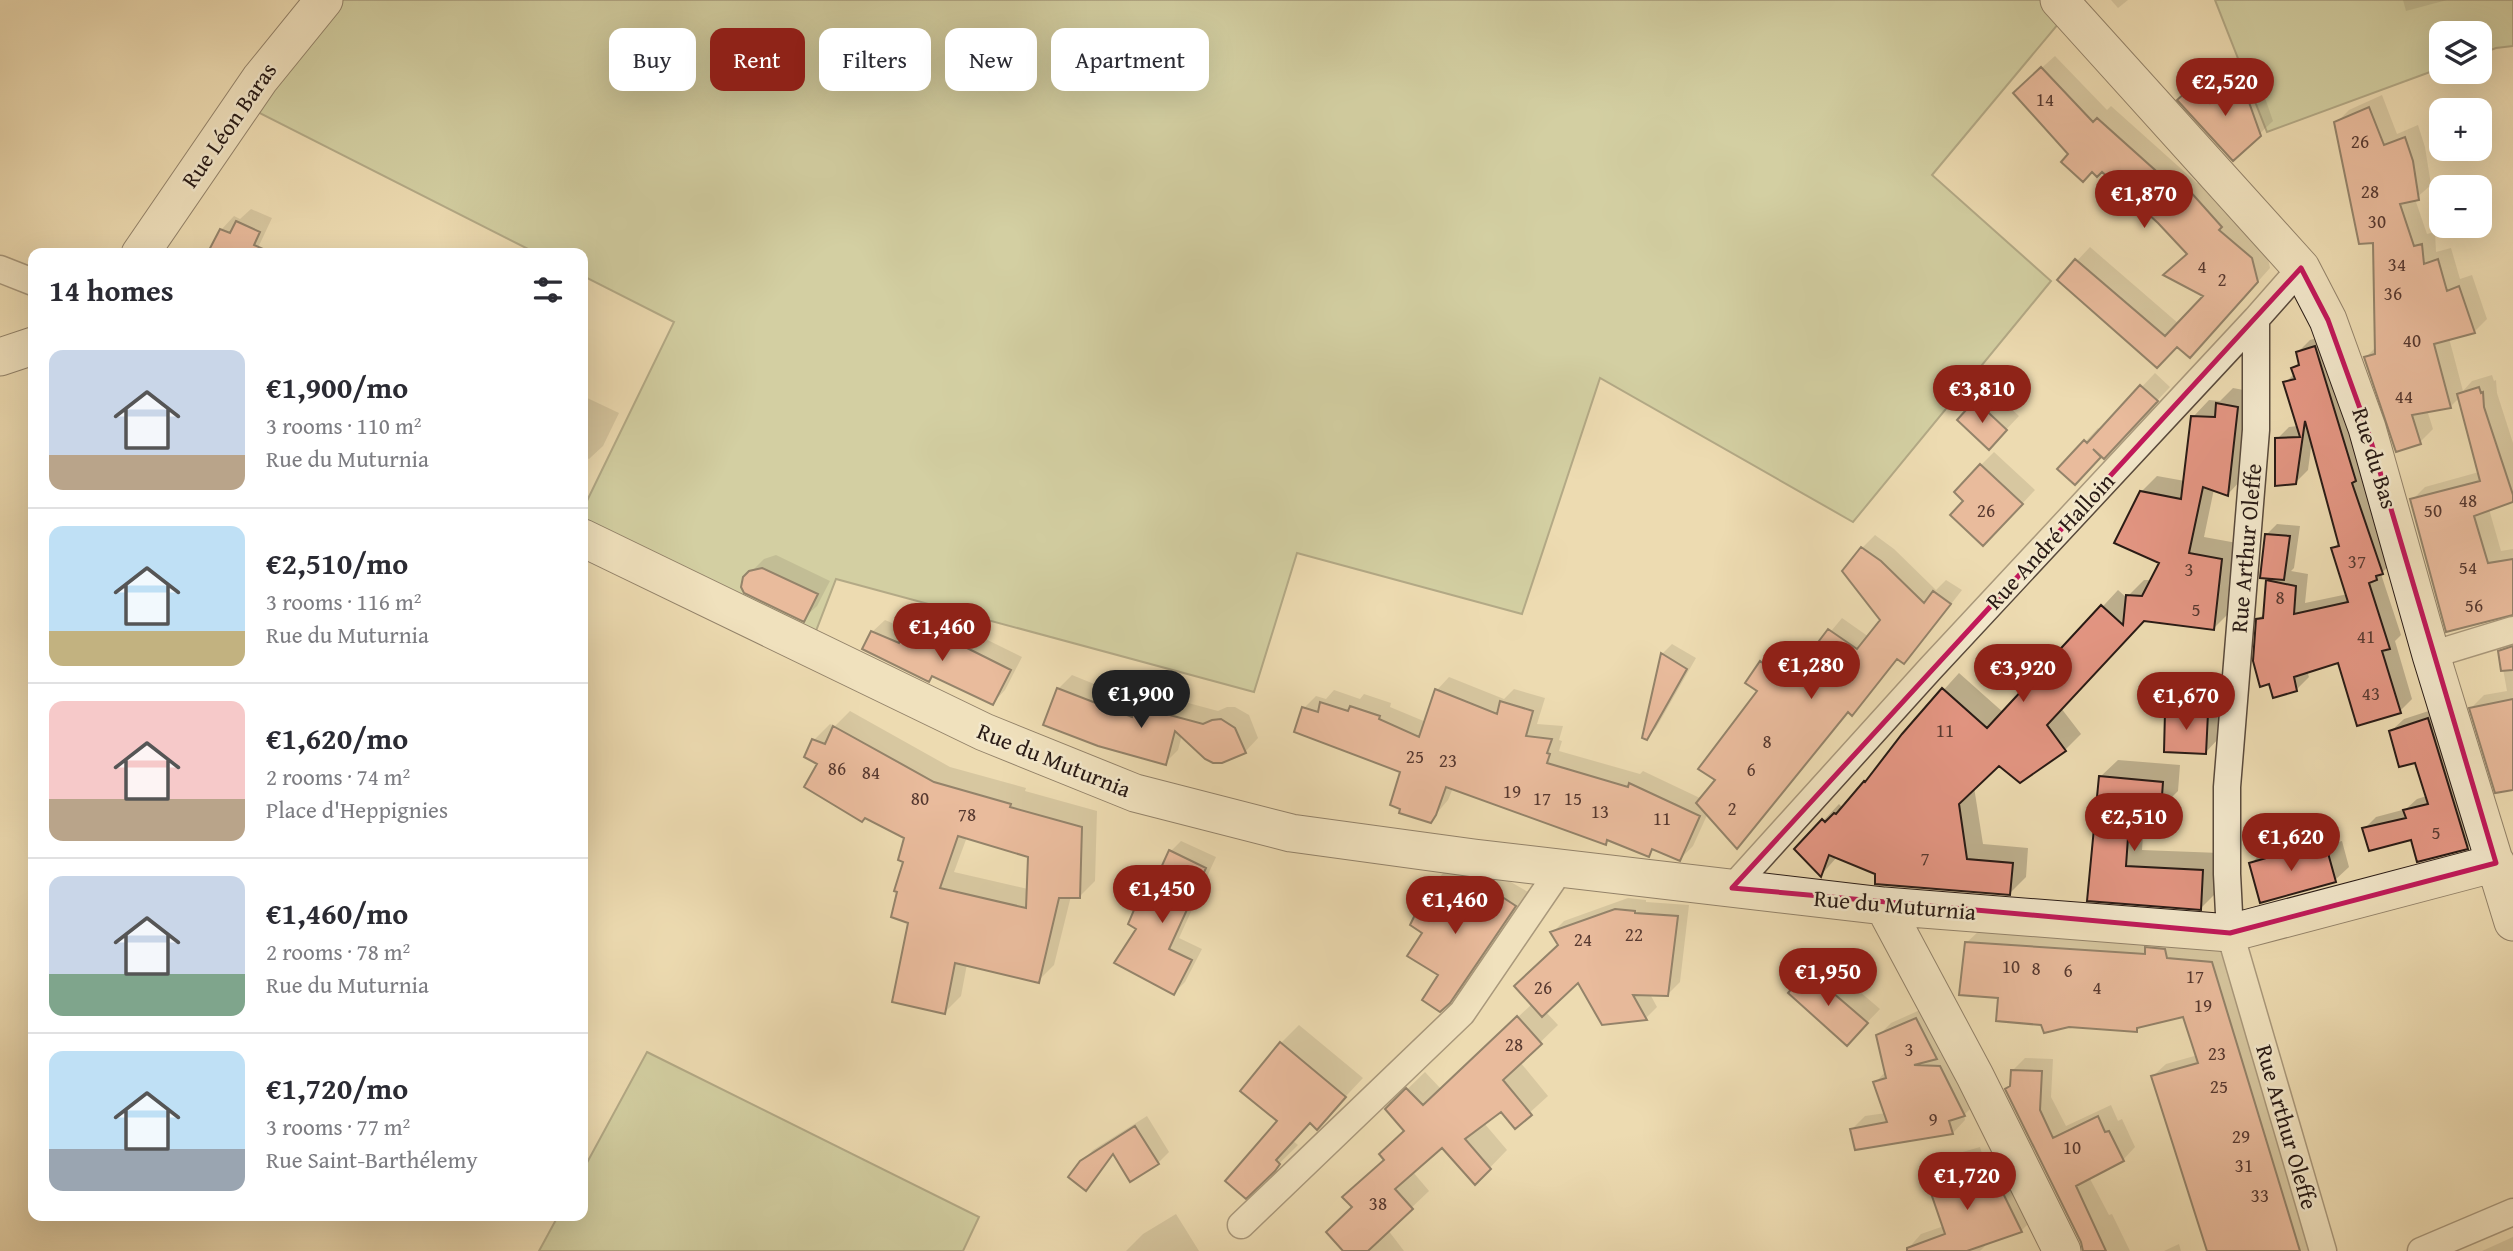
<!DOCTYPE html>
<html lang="en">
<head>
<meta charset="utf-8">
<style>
  body { margin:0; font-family:"Gentium Book Plus",serif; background:#f2f2f3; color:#2b2b33; height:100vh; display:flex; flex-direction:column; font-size:26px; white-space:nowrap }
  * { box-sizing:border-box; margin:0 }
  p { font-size:23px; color:#7c7c81 }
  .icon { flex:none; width:38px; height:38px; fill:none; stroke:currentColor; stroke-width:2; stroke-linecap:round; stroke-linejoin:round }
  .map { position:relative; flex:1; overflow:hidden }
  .sheet { position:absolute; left:28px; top:248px; width:560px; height:973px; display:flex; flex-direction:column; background:#fff; border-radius:14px; box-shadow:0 7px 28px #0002 }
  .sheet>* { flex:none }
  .top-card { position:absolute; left:609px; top:28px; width:665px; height:63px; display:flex; gap:14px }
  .buttons { position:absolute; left:2429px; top:21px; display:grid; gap:14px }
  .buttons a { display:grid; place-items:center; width:63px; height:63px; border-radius:14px; background:#fff; box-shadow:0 7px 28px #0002; font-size:35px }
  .price { position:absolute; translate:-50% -60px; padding:0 16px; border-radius:24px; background:#8f2418; color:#fff; font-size:23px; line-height:46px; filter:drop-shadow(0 2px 4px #0008) }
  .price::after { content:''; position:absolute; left:50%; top:42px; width:21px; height:16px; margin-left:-10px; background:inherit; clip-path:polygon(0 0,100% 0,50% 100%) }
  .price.on { background:#222; color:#fff }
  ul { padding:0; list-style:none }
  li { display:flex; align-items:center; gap:21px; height:175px; padding:0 21px }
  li+li { border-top:2px solid #e1e1e2 }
  li span { display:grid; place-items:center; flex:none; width:196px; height:140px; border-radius:14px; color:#555 }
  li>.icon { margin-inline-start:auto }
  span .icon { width:84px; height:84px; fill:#fffc; stroke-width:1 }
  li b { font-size:30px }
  h2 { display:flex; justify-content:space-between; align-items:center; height:84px; padding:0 21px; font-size:30px }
  .chip { padding:0 24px; border-radius:14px; background:#fff; box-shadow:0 7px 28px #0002; font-size:24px; line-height:63px }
  .chip.on { background:#8f2418; color:#fff }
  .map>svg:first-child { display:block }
  .green { fill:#b3c190; stroke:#6e6e52; stroke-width:2 }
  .shadow { fill:#0003; fill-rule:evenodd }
  .building { fill:#e49683; stroke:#281a15; stroke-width:2; fill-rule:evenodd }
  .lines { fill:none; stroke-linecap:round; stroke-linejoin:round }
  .street-casing { stroke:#594a3c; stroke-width:29 }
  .secondary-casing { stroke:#281a15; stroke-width:39 }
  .street { stroke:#f3e8cc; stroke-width:26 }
  .secondary { stroke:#f3e8cc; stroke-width:37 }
  .marked { fill:none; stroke:#c2185b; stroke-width:5; stroke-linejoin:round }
  .labels { text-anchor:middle; stroke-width:5; stroke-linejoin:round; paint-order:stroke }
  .number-label { font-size:19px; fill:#573930 }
  .street-label { font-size:23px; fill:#281a15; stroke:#f3e8cc }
</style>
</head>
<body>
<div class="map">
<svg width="2513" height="1251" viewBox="0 0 2513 1251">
  <rect width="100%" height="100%" fill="#eddbb1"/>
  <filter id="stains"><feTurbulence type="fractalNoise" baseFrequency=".00286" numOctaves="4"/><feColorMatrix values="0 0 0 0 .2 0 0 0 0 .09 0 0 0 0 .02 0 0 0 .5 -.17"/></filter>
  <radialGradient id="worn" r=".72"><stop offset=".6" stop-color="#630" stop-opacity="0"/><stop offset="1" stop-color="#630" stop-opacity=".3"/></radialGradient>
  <path class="green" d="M326,0H2059L2069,11L1932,175L2051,281L1853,522L1600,378L1522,614L1297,553L1254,692L836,579L809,649L583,538V509L674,322L583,276V254H538L242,104Z
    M2215,0H2513V46L2496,48L2480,54V33H2441V68L2267,132Z
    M647,1052L979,1217L963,1251H539L558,1216H583V1170Z"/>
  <path class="shadow" d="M2111,0H2128L2118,8Z
    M2403,0H2447L2406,11Z
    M2055,56L2107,110L2111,106L2197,183L2202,178L2265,245L2270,268L2203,343L2177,345L2059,280L2090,247L2179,324L2206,296L2188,253L2159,222L2102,170L2070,153L2028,80Z
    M2254,66L2273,121L2233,159L2193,87L2208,73L2224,91Z
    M2382,95L2397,134L2418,125L2425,147L2431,185L2415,199L2427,234L2435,232L2436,252L2451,248L2460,279L2472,275L2487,319L2474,332L2449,338L2463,391L2472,381L2492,375L2494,381L2496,380L2497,393L2513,443V502L2489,509L2501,551L2513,549V613L2412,500L2425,487L2479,472L2460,397L2451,406L2427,410L2433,429L2420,442L2366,357L2377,346L2374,241L2336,123L2349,110Z
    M251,209L272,218L255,254L221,230L234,216L240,219Z
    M2327,335L2394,560L2381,574L2401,635L2395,641L2412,699L2400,711L2339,661L2307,671L2309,677L2296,690L2258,619L2265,613L2268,581L2272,578L2266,535L2277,524L2300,526L2294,568L2291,571L2308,574L2305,603L2348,594L2333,548L2340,542L2312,440L2308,470L2296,482L2277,439L2289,427L2298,426L2285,383L2295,373L2293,368L2300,362L2298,352L2310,340Z
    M2155,373L2170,387L2117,443L2102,454L2088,469H2060L2098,428L2101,430Z
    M1989,388L2019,416L2002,434L1976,402Z
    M2233,388L2254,392L2243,478L2228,494L2214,489L2204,537L2237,543L2230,612L2214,628L2144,620L2061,708L2081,734L2065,750L1999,764L1974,787L1983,844L2028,848L2026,877L2010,893L1877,873L1837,857L1821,875L1797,849L1839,804L1842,807L1851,798L1877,770L1903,735L1959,673L2004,713L2118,590L2128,599V596L2144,580H2152L2162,562L2141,492L2157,476L2185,481L2193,417L2209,400L2220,401Z
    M583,396L619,413L603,446L589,459L583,456Z
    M1994,452L2035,490L1997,531L1966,500L1981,465Z
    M1875,535L1894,549L1936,590L1946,580L1962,590L1916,649L1904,661L1899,658L1864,701L1849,711L1738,847L1708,813L1693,846L1680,859L1655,848L1648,855L1610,839L1606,843L1453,788L1448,800L1430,821L1403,771L1304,708L1316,696L1326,699L1334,690L1360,699L1364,694L1391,703L1390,707L1426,722L1437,690L1449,677L1504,699L1514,689L1545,698L1537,724L1563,726L1559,740L1562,741L1559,751L1640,774L1643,771L1702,799L1718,780L1760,691L1747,683L1774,650L1790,662L1794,658L1803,665L1842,618L1869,637L1882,620L1862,548Z
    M776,555L830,581L817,606L803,619L745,578L764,559Z
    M920,618L944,630L951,622L1022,657L1005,690L993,703L934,675L929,680L872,632L885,620L908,630Z
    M2513,638V788L2471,708L2484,695L2507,691L2500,652Z
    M1672,644L1696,658L1656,728L1646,738L1644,737L1662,654Z
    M1072,675L1141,703L1151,693L1218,711L1227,707H1235L1249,715L1258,738L1245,752L1182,735L1178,750L1165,763L1058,689Z
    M2180,699L2221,701L2219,738L2206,752L2167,712Z
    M2441,707L2480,835L2468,847L2418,860L2412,838L2364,829L2376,817L2406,809L2417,799L2427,796L2416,761L2391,731L2404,719Z
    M850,711L950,767L1026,788L1025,791L1097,811L1095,881L1079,897L1071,896L1054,965L1038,981L967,964L961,996L945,1012L910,921L905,861L906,837L819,763L814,740L830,724L835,726ZM967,837L1029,855L1028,889L954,872Z
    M2118,760L2180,765L2178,791L2161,808L2145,807L2142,850L2220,853L2218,891L2201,908L2089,899L2100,777Z
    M2328,832L2331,844L2342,841L2349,867L2335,880L2251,864L2264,850Z
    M1181,841L1216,857L1179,938L1202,949L1185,982L1174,993L1139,928L1140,899L1151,889H1153L1170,852Z
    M1445,871L1509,881L1528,892L1463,988L1440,1010L1441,974L1432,885Z
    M1628,898L1646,900V902L1689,905L1680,982L1668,994H1650L1657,1007L1646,1018L1579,980L1545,1011L1558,1025L1520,1062L1548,1096L1515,1126L1501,1110L1484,1123L1507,1150L1475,1183L1442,1146L1413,1172L1429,1191L1388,1230L1404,1251H1346L1354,1207L1406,1130L1387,1109L1425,1072L1441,1089L1532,1004L1559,945L1553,932L1564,921Z
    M1979,931L2224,950L2315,1251H2209L2153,1076L2166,1064L2198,1055L2184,1015L2143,1025L2137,1030L2042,1023L1999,997L1966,943Z
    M1824,957L1831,967L1880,1009L1860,1030L1790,992Z
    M1929,1006L1949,1045L1940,1054H1953L1977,1102L1964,1115L1965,1120L1953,1133L1856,1148L1852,1129L1865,1116L1886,1113L1875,1083L1886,1071L1878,1036L1891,1023Z
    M1299,1025L1363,1078L1317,1127L1310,1122L1293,1141L1298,1145L1293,1150L1246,1196L1279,1121L1281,1043Z
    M2025,1058L2053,1059L2051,1097L2066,1126L2111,1105L2118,1121L2122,1119L2135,1147L2123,1160L2089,1177L2109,1215L2112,1214L2130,1251H2085L2082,1241L2012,1084L2013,1070Z
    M1147,1116L1169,1152L1158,1163L1131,1180L1114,1153L1085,1188L1081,1162L1093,1150Z
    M1980,1147L1989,1176L2014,1168L2037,1215L2021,1231L1984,1244L1985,1246L1980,1251H1906L1921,1234L1944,1226L1926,1174L1942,1158Z
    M1176,1214L1199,1251H1126L1143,1234Z
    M2513,1237V1251H2482Z
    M2179,1244L2181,1251H2164Z"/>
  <path class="building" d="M2041,67L2093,122L2097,118L2183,195L2188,189L2222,227L2219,230L2252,258L2258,282L2190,358L2177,347L2157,368L2057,280L2075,259L2165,336L2203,296L2163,275L2187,254L2158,223L2102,172L2097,177L2092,172L2083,182L2061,162L2068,154L2013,93Z
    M2240,77L2261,136L2233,161L2177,100L2194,85L2210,103Z
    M2369,107L2384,145L2405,137L2413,161L2419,200L2400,204L2414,246L2422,244L2424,264L2438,259L2447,291L2459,286L2475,333L2434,344L2451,408L2412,415L2421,444L2396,452L2364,357L2375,354L2373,243L2359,244L2334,122Z
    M236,221L260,232L254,245L274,254H207L220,229L230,233Z
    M2315,346L2356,481L2352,483L2383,574L2376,576L2377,580L2369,583L2390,649L2382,651L2401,713L2357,726L2338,663L2294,677L2297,691L2273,698L2269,684L2260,687L2253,661L2256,619L2263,618L2266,580L2296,586L2294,614L2348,602L2331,548L2339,546L2305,421L2296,484L2275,486V438L2300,437L2283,382L2295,379L2291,368L2299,365L2296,352Z
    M2140,385L2158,401L2104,459L2093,449L2101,457L2075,485L2057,469L2084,440L2087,443Z
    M2479,387L2481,393L2483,392L2484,407L2513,495V502L2474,516L2488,563L2513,559V615L2446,632L2410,499L2480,481L2457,394Z
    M1975,400L2007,430L1989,450L1957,420Z
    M2216,403L2238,407L2228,496L2203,487L2189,553L2222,559L2214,630L2144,621L2047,725L2066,751L2020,783L1999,766L1959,804L1967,859L2013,863L2010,895L1875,884V874L1829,855L1821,877L1794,849L1822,819L1825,822L1834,813L1836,814L1864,781L1865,782L1902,734L1942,688L1987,728L2101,605L2123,625L2126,595L2142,596L2159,563L2114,543L2140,491L2181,499L2191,416L2215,417Z
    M1980,464L2023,504L1983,546L1950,515L1963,501L1954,492Z
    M2265,534L2290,536L2284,580L2260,578Z
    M1861,547L1881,561L1924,603L1933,591L1951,604L1904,664L1897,659L1852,716L1848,712L1737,849L1696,803L1715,780L1698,769L1757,691L1745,683L1760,661L1777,674L1780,669L1791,678L1828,629L1857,649L1880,620L1842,571Z
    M762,568L818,594L804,622L744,593L741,587L743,577L749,571Z
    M906,629L934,643L937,633L1011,670L993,705L932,676L929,682L862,649L871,631L899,643Z
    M2513,646V670L2501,671L2498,651Z
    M1661,653L1687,669L1647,740L1642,738Z
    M1057,688L1132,717L1136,706L1203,724L1212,720L1221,719L1235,728L1246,753L1222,763H1213L1205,759L1175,731L1166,765L1098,746L1043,725Z
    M1435,689L1497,714L1500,701L1533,711L1526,736L1552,739L1547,753L1550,754L1547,763L1628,787L1629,783L1700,816L1680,861L1652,849L1649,857L1607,840L1606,845L1446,787L1436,815L1431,823L1399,813L1400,809L1390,805L1400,772L1294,732L1302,707L1318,712L1320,702L1348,711L1350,706L1380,716L1379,719L1419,737Z
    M2513,699V790L2495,793L2469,708Z
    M2165,711L2208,713L2206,754L2164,752Z
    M2428,718L2468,849L2417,862L2411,840L2369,851L2362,828L2406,818L2403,810L2428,804L2415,763L2399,767L2389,731Z
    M833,726L934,782L1011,804L1010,807L1082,827L1080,898H1059L1039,983L955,963L945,1014L892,1002L908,923L891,917L897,892L894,891L903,862L898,860L904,838L865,818L862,822L804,787L817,764L804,757L812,739L825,744ZM958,836L1028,857L1026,908L940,888Z
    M2099,776L2163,782L2161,810L2130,809L2126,866L2203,870L2201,910L2087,901Z
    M2315,844L2318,856L2328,853L2336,882L2260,903L2249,863Z
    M1169,850L1206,868L1169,949L1192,960L1174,995L1114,963L1136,929L1128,924L1139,898L1146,901Z
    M1430,884L1496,893L1516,906L1450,1003L1440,1012L1422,1000L1438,975L1407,956L1422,933L1410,925Z
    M1615,909L1635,911V913L1678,916L1668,996L1633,995L1647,1020L1602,1025L1578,983L1542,1017L1514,986L1558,945L1550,932Z
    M1965,942L2145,954V947L2165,949L2167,958L2212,962L2300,1251H2207L2151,1076L2198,1063L2183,1017L2137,1028V1032L2069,1027L2044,1033L2041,1025L1996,1021L1998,998L1959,995Z
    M1809,969L1818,980L1868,1023L1847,1046L1788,993Z
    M1517,1016L1542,1044L1503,1080L1532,1115L1515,1129L1501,1112L1465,1139L1491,1169L1475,1185L1442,1148L1395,1189L1413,1209L1368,1251H1343L1326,1232L1352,1207L1342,1197L1384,1160L1379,1154L1404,1131L1385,1109L1406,1088L1423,1105Z
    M1916,1018L1937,1059L1914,1065L1940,1066L1965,1116L1949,1121L1953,1134L1855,1150L1850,1129L1887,1122L1873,1082L1886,1078L1876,1035Z
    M1280,1042L1346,1097L1317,1130L1310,1123L1276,1160L1280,1164L1275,1171L1246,1199L1225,1181L1277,1121L1240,1091Z
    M2011,1070L2042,1071L2040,1110L2053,1138L2098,1116L2105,1132L2109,1131L2124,1161L2076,1186L2106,1251H2083L2081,1242L2005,1089L2010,1086Z
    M1135,1126L1159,1164L1130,1182L1113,1154L1086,1191L1068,1177L1080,1161Z
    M1964,1162L1973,1191L1998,1183L2022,1232L1967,1251H1907V1248L1945,1234L1924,1173Z"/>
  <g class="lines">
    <defs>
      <path id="street" d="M2301,268L2256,319V430L2227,787V874L2230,933L2323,1251
        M0,269L33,282
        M2431,655L2513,630
        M1732,888L1930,669L2256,319
        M1241,1225L1462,1013L1561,868
        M2421,1251L2513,1212"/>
      <path id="secondary" d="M2059,0L2301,268L2328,320L2367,428L2431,655L2513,922
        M140,254L260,79L324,0
        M0,357L33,346
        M583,538L984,732L1135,793L1291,833L1474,858L1884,906L2230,933L2496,863
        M1884,906L1975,1076L2062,1251"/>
    </defs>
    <use href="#street" class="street-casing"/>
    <use href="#secondary" class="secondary-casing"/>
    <use href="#street" class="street"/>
    <use href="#secondary" class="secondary"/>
  </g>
  <path d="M0 0H2513V1251H0ZM2301,268L2328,320L2367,428L2496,863L2230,933L1732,888Z" fill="#eddbb1" fill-opacity=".55" fill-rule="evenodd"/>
  <path class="marked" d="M2301,268L2328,320L2367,428L2496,863L2230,933L1732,888Z"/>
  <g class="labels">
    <g class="number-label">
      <text x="2045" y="106">14</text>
      <text x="2360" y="148">26</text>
      <text x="2370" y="198">28</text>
      <text x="2377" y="228">30</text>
      <text x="2397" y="271">34</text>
      <text x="2202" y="273">4</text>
      <text x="2222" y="286">2</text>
      <text x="2393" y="300">36</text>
      <text x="2412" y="347">40</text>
      <text x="2404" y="403">44</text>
      <text x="2468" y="507">48</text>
      <text x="1986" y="517">26</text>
      <text x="2433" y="517">50</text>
      <text x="2357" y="568">37</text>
      <text x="2468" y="574">54</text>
      <text x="2189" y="576">3</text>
      <text x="2280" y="604">8</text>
      <text x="2474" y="612">56</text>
      <text x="2196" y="616">5</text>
      <text x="2366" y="643">41</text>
      <text x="2371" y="700">43</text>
      <text x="1945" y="737">11</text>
      <text x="1767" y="748">8</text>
      <text x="1415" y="763">25</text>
      <text x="1448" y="767">23</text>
      <text x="837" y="775">86</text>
      <text x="1751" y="776">6</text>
      <text x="871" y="779">84</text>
      <text x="1512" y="798">19</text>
      <text x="920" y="805">80</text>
      <text x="1542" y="805">17</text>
      <text x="1573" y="805">15</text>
      <text x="1732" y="815">2</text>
      <text x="1600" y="818">13</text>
      <text x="967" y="821">78</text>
      <text x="1662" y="825">11</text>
      <text x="2436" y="839">5</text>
      <text x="1925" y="865">7</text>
      <text x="1634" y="941">22</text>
      <text x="1583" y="946">24</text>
      <text x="2011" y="973">10</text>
      <text x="2036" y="975">8</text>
      <text x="2068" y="977">6</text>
      <text x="2195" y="983">17</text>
      <text x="1543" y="994">26</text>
      <text x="2097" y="994">4</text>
      <text x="2203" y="1012">19</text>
      <text x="1514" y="1051">28</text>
      <text x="1909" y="1056">3</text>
      <text x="2217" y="1060">23</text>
      <text x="2219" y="1093">25</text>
      <text x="1933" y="1126">9</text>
      <text x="2241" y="1143">29</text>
      <text x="2072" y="1154">10</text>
      <text x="2244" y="1172">31</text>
      <text x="2260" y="1202">33</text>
      <text x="1378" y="1210">38</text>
    </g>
    <g class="street-label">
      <text transform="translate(229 125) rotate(-55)" y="8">Rue Léon Baras</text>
      <text transform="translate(2375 458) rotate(73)" y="8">Rue du Bas</text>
      <text transform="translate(2050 541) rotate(-47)" y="8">Rue André Halloin</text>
      <text transform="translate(2246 548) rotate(-85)" y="8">Rue Arthur Oleffe</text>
      <text transform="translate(1054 760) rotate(22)" y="8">Rue du Muturnia</text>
      <text transform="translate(1895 905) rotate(5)" y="8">Rue du Muturnia</text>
      <text transform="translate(2287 1127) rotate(74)" y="8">Rue Arthur Oleffe</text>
    </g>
  </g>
  <rect width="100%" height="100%" filter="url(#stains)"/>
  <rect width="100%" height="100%" fill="url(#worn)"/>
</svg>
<div class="buttons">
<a><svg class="icon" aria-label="layers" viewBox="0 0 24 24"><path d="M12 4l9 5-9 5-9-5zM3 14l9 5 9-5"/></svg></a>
<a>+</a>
<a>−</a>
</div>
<b class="price" style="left:2225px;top:118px">€2,520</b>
<b class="price" style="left:2144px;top:230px">€1,870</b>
<b class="price" style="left:1982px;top:425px">€3,810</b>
<b class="price" style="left:942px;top:663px">€1,460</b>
<b class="price" style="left:1811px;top:701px">€1,280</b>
<b class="price" style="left:2023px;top:704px">€3,920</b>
<b class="price on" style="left:1141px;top:730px">€1,900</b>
<b class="price" style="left:2186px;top:732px">€1,670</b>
<b class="price" style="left:2134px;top:853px">€2,510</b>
<b class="price" style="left:2291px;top:873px">€1,620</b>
<b class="price" style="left:1162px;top:925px">€1,450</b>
<b class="price" style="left:1455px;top:936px">€1,460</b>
<b class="price" style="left:1828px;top:1008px">€1,950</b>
<b class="price" style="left:1967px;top:1212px">€1,720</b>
<div class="top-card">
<a class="chip">Buy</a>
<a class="chip on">Rent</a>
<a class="chip">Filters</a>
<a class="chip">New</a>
<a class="chip">Apartment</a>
</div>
<section class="sheet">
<h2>14 homes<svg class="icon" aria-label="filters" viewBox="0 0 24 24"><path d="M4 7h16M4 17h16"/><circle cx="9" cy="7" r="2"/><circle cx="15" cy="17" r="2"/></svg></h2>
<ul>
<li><span style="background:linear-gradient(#c9d6e8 75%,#b9a48a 0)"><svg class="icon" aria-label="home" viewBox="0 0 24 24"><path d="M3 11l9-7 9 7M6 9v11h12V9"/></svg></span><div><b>€1,900/mo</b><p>3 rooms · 110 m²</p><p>Rue du Muturnia</p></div></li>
<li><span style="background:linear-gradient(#bfe0f5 75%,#c2b280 0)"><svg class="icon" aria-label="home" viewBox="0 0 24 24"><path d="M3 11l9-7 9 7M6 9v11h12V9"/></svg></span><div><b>€2,510/mo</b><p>3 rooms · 116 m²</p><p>Rue du Muturnia</p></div></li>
<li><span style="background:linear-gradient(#f6c9c9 70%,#b9a48a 0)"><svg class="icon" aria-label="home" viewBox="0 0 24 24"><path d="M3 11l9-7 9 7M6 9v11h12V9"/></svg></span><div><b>€1,620/mo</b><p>2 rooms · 74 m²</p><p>Place d'Heppignies</p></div></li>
<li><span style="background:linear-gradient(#c9d6e8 70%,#7fa58c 0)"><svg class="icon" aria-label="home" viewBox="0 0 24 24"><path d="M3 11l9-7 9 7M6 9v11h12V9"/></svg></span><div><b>€1,460/mo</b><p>2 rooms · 78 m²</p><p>Rue du Muturnia</p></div></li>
<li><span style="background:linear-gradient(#bfe0f5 70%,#9aa5b1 0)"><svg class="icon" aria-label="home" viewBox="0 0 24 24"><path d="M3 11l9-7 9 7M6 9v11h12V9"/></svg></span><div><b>€1,720/mo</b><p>3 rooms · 77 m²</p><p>Rue Saint-Barthélemy</p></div></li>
</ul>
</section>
</div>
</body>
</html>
